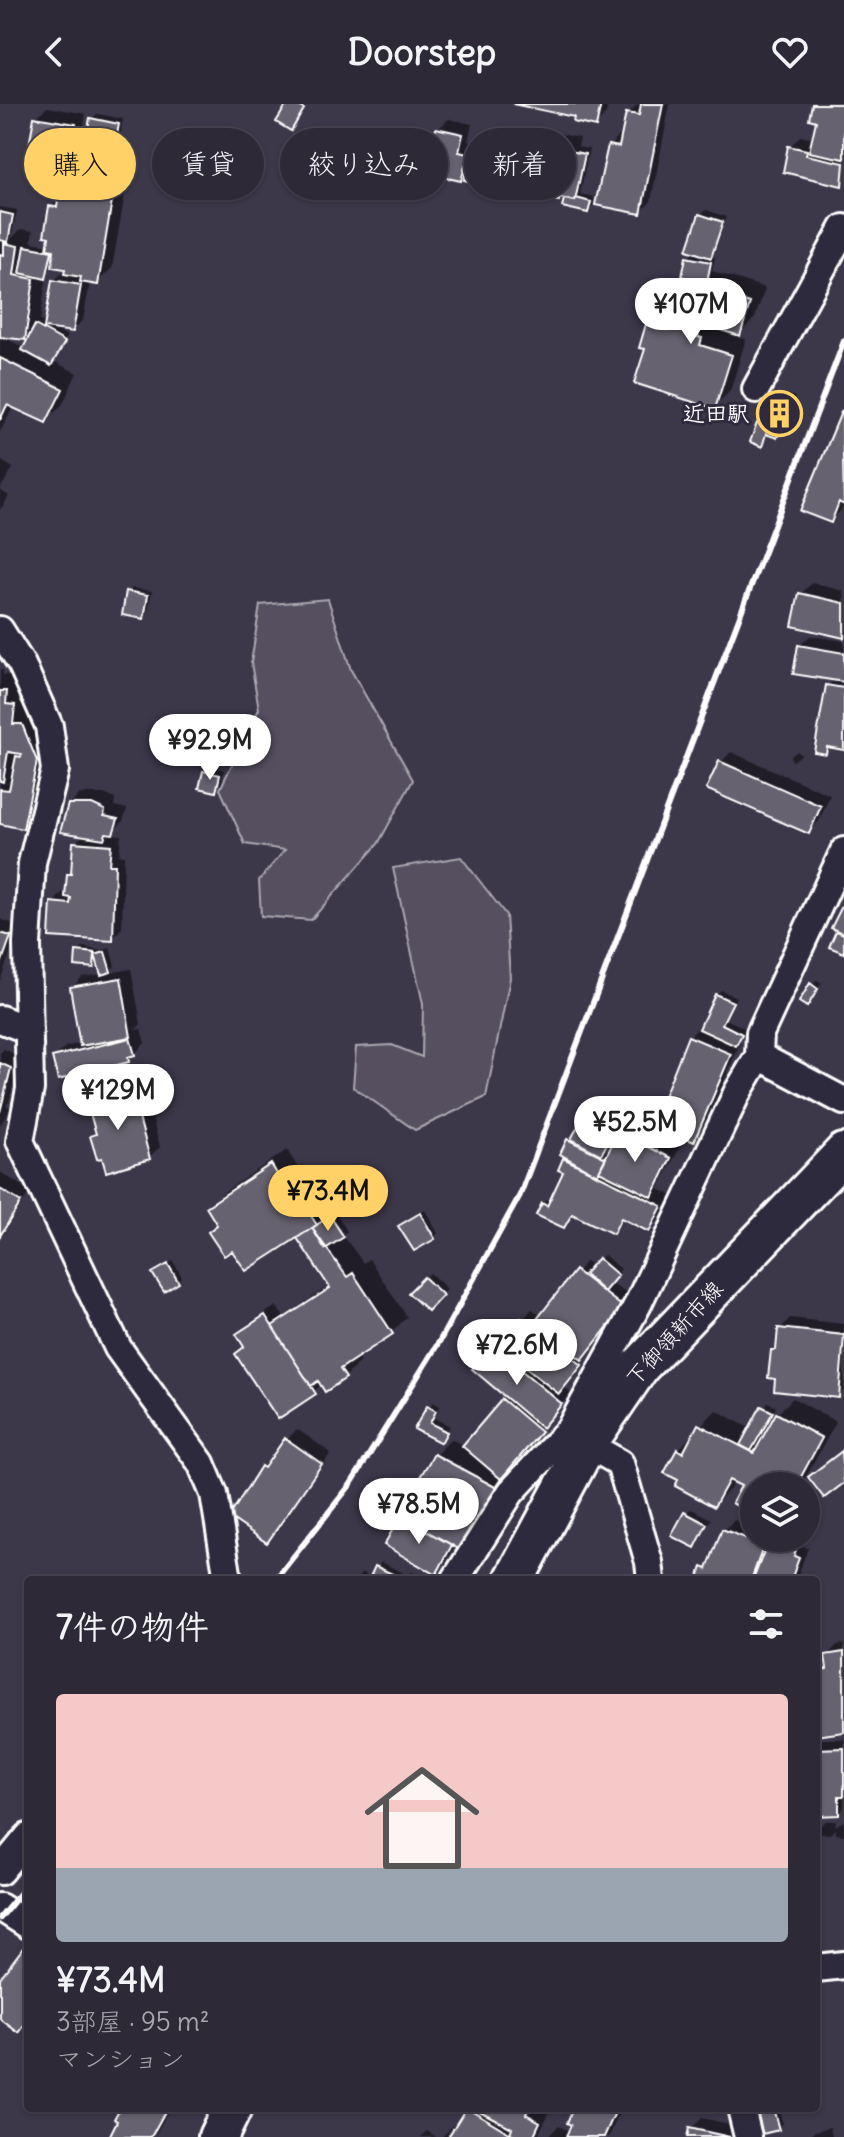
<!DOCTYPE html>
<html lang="ja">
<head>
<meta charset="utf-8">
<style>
  body { margin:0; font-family:Delius,"Klee One",sans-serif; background:#393542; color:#f1f3f6; height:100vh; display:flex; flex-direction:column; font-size:30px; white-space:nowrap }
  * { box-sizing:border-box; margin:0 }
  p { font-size:26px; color:#a7a6ad }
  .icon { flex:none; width:44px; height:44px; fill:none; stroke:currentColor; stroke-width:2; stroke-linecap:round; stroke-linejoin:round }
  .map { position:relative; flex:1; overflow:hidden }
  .panel { position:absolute; left:24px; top:1472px; width:796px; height:536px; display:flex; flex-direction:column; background:#2d2937; border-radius:8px; box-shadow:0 2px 6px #0004,0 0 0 2px #484552 }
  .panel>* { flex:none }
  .top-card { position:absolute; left:24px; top:24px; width:796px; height:72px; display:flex; gap:16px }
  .buttons { position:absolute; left:740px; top:1368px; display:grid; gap:16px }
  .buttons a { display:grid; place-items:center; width:80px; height:80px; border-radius:50%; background:#2d2937; box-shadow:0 2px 6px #0004,0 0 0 2px #484552; font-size:40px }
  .price { position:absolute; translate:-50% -68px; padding:0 18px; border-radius:28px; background:#fff; color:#222; font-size:26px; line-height:52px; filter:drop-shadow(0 2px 4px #0008) }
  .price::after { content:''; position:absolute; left:50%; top:48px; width:24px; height:18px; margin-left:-12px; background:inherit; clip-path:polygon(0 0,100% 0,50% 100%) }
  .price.current { background:#ffd166; color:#111 }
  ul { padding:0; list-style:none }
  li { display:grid; align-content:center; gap:16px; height:424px; padding:0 32px }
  li span { display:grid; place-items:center; height:248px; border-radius:8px; color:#555 }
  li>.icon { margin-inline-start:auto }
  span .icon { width:144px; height:144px; fill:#fffc; stroke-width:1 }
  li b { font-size:34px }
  h2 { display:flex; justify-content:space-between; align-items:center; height:96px; padding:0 32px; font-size:34px }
  .chip { padding:0 28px; border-radius:36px; background:#2d2937; box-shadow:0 2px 6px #0004,0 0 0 2px #484552; font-size:28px; line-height:72px }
  .chip.current { background:#ffd166; color:#111 }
  header { display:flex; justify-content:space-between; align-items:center; height:104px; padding:0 32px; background:#2d2937; font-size:36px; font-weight:800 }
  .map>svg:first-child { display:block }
  .green { fill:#555060; stroke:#aaa8b0; stroke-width:2 }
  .shadow { fill:#0007; fill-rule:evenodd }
  .building { fill:#666270; stroke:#fff; stroke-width:2 }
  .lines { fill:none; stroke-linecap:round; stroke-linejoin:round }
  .street-casing { stroke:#fff; stroke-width:32 }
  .secondary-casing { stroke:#fff; stroke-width:44 }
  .street { stroke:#2f2a3d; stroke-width:26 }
  .secondary { stroke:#2f2a3d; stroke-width:38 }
  .rail { stroke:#fff; stroke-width:6 }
  .labels { text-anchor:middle; stroke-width:6; stroke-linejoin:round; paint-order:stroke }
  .poi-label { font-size:22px; font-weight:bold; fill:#fff; stroke:#2f2a3d; text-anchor:end }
  .street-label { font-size:22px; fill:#fff; stroke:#2f2a3d }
</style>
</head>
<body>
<header><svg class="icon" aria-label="back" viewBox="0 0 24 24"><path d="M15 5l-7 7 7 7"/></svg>Doorstep<svg class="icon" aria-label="heart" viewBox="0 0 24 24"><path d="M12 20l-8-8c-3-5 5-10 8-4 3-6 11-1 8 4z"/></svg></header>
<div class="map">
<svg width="844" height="2033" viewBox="0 0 844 2033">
  <rect width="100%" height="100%" fill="#3c3749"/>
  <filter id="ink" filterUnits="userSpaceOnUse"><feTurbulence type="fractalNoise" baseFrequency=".0125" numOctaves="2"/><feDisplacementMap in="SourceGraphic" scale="16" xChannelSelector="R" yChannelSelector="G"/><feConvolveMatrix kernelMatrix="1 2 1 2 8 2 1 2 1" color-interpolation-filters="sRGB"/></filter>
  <g filter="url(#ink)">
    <path class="green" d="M328,495L351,566L413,676L378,740L311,816L261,812L259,776L285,746L245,740L220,685L259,605L251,559L260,501Z
      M461,753L506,811L510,874L486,993L415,1026L353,983L356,943L392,941L422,953L423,900L393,764Z"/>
    <path class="shadow" d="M290,0H308L291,25Z
      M522,0H608L606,10L595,21L576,12Z
      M638,0H670L651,97L641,108L610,42L620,31L623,32L628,10Z
      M815,0H844V77L841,80L790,43L800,32L814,35L818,16Z
      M47,3L86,10L81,37L71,47L36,14Z
      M97,10L123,15L117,48L132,50L112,164L97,179L90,178L83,216L73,226L52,224L68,232L53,257L77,269L62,301L46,317L14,301L0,328V103L17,106L11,135L21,125L33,127L31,138L50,141L51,103L61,93L63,80L79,65L90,67L91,62L99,53L92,15ZM52,161L68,163L54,177L47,220L40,217L47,171ZM35,223L25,244L1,232L24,234Z
      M449,15L472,20L468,37L478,40L495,27L518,32L511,64L516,59L525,61L530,37L541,26L580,34L578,43L589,45L580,90L594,93L593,102L588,106L565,102L567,93L561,92L559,94L521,78L513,86L509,71L498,82L468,67L460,75L438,25Z
      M706,106L726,113L715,147L710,152L715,153L712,167L765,184L755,214L737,232L746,235L730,287L715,302L647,244L648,221L663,205L671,208L680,178L686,172L688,154L695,147L701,111Z
      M786,290L795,293L782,327L777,332L769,328L761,340L759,320L764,315L771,318L781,295Z
      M844,307V399L841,406L831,416L803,406Z
      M0,356L13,364L0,385Z
      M0,386L9,392L0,406Z
      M812,479L844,487V532L801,490Z
      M132,484L152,487L148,508L143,512L128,488Z
      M810,532L844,537V644L831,642L825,648L828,582L835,574L799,542Z
      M0,566H3V571L22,572L52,640L38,707L22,722L0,718Z
      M797,647L801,651L793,657L790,653Z
      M731,648L830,691L819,717L808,727L720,659Z
      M210,663L224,666L221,680L216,685L205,668Z
      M80,690H104L115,695L114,702L127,705L123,717L110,730L121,731L119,751H124L122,824L112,835L53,799L63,788L67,789L69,771L73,766L75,739L84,730L70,701Z
      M0,815L20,822L0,877Z
      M83,843L101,847L110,844L115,862L108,869L131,865L141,920L135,926L141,925L145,939L128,957L54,954L65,943L81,939L72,884L82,873L103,870L99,856L93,862L78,848Z
      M817,876L822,879L807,900L812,881Z
      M721,886L736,893L726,915L746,925L738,938L740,939L704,1025L693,1035L689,933L700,922L702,923L716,891Z
      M4,945L20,953L9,998L6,1001L11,1004L0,1021V949Z
      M142,977L160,1043L149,1053L93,1033L97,1028L90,1000L100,989Z
      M596,998L615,1008L609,1021L616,1025L604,1046L610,1049L619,1029L630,1018L680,1043L658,1085L671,1091L659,1115L649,1126L625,1114L613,1128L576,1110L564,1122L543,1100L554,1089L566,1067L565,1055L568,1052L562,1049L569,1036L575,1032Z
      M287,1046L298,1064L303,1061L331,1104L327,1108L330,1113L336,1109L347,1127L343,1131L363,1159L369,1155L407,1213L392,1228L356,1251L360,1257L345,1273L322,1281L278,1312L238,1230L249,1220L276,1202L284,1213L330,1181L298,1131L219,1120L208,1104L224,1088Z
      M0,1068L30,1087L0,1135Z
      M425,1106L438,1129L434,1133L401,1122Z
      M604,1151L621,1165L610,1178L632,1192L564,1283L571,1289L507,1366L511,1368L477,1429L455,1441L446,1458L436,1468L399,1419L410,1408L403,1404L436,1351L451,1335L464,1342L507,1292L493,1243L504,1233L507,1235L532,1205L542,1212L586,1157L593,1162Z
      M173,1157L182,1173L178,1177L160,1165Z
      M430,1169L447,1185L428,1205L411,1189Z
      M790,1214L844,1220V1286L838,1292L773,1247L778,1241L780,1225Z
      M793,1294L836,1318L801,1382H754V1409L743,1381L734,1376L730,1385L714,1401L681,1375L678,1346L716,1306L751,1325L768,1298L776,1303L761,1330L765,1332L777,1310Z
      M433,1298L440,1302L434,1314L450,1322L441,1336L417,1324Z
      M297,1325L331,1349L277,1426L267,1436L262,1363Z
      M691,1405L711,1415L695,1442L686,1409Z
      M734,1416L754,1423V1434H806L803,1442L808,1444L796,1476H699L704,1465L712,1456L724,1426Z
      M381,1458L404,1469L401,1476H356L362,1469L372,1474Z
      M411,1468L420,1471L418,1476H403Z
      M844,1540V1628L816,1629V1559L827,1557V1552L837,1541Z
      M816,1635H844V1704L839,1709L816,1710Z
      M825,1717H836L835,1722L844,1717V1731L835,1730V1725L830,1730L819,1729L820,1722Z
      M28,1840V1917L18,1926L0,1913V1877Z
      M122,2004H170L154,2033H108L114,2028Z
      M468,2004H544L550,2007L537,2033H442L453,2021L457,2023Z
      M575,2004H621L609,2033H548L558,2022L570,2027Z
      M758,2004H779L782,2019L778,2024Z
      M702,2014L747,2024L745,2033H689L691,2025Z
      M830,2023L832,2033H809L815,2027Z
      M427,2027L436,2033H421Z"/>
    <path class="building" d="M287,0H296L304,5L291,27L276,18Z
      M513,0H601L596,23L573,18L574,13Z
      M641,0H663L641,110L595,101L608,41L619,43L626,9L639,11Z
      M812,0H844V55L809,48L816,17L809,15Z
      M34,13L76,20L71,49L29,42Z
      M90,14L119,20L112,57L83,52Z
      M436,24L463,30L459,48L468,50L461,77L429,70L433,56L429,55Z
      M483,36L509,42L499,84L464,76L471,45L480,47Z
      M528,36L570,45L559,97L517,88Z
      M788,42L807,46L806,51L844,59L842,82L783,68Z
      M570,47L585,50L575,97L560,94Z
      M89,61L117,66L98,181L80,178L81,173L64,170L65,165L52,163L54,146L47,145L49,133L44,132L49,102L57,103L61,79L85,83Z
      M509,63L519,65L514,88L503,86Z
      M576,94L591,98L588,109L562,103L564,95L575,97Z
      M0,108L13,111L8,138L0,136Z
      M699,110L723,118L711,154L687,146Z
      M4,139L18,142L14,171L34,175L25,236L0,233V150L4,151Z
      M25,142L52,147L46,175L20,169Z
      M686,153L711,158L707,178L682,173Z
      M52,176L81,181L73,228L44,224Z
      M679,177L750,199L740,232L701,220L698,233L702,234L700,241L732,251L715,305L634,279L645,245L639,244L646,220L667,226L669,220L681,224L684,214L668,209Z
      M35,221L65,238L51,262L22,246Z
      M0,254L63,285L46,319L7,301L0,316Z
      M779,293L791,298L777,334L766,330L762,343L750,338L757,319L767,323Z
      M842,306L844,401L839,398L831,419L800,407Z
      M126,487L148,491L144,515L122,511Z
      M799,489L844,499V534L792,522Z
      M798,541L844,549V578L793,570Z
      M826,581L844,584V646L827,643L826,650L814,648Z
      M0,587H7L6,600L15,601L13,620H22L37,657L23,725L0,720V685L9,686L16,652L21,653L22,650L8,648L3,678L0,677Z
      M719,657L821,702L809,730L706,685Z
      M203,667L220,671L216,688L199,684Z
      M68,700H92L105,706L104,712L118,715L113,730L106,729L104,735L60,728Z
      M73,738L111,741L109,761H115L113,837L49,833L51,798L70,800L71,794L65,793L67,770H71Z
      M842,802L844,803V830L831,824Z
      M836,827L844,830V849L829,843Z
      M0,829L11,832L0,863Z
      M76,847L95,849L94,864L75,862Z
      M105,848L111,868L101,871L95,851Z
      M121,874L131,933L80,942L70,883Z
      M810,879L818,885L807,903L799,898Z
      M715,890L733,898L722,920L742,930L736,942L699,925Z
      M688,932L731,950L694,1038L653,1020Z
      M130,934L135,951L128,953L129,958L58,976L52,953Z
      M0,959L11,964L0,1008Z
      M132,987L150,1055L106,1068L102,1054L97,1055L90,1032L96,1030L87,999Z
      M589,1002L612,1013L605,1026L612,1030L601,1051L571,1035Z
      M618,1028L671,1054L652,1093L599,1067Z
      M567,1035L606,1054L597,1071L560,1050Z
      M563,1054L662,1102L649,1128L621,1114L613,1130L572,1110L564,1124L536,1111L542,1099L547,1102L563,1068L558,1066Z
      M271,1060L282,1078L287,1075L317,1121L246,1167L232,1147L224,1152L208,1128L217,1121L206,1103Z
      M0,1085L21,1098L0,1132Z
      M420,1109L435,1135L414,1147L398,1122Z
      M330,1112L344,1133L325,1145L312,1124Z
      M312,1124L347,1173L353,1169L393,1230L340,1265L346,1274L325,1288L318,1277L311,1282L272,1222L330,1184L297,1134Z
      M598,1154L618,1171L604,1188L584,1170Z
      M168,1160L179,1179L164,1188L152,1169Z
      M575,1166L623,1203L582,1256L534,1219Z
      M424,1173L443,1191L428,1207L408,1189Z
      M265,1211L316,1290L278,1315L235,1250L244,1243L236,1230Z
      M521,1214L582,1261L559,1290L499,1243Z
      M778,1224L844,1231L839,1294L774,1287L775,1275L768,1274L771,1246H776Z
      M492,1242L562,1300L542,1324L472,1265Z
      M502,1295L541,1328L501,1375L462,1342Z
      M427,1302L436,1307L430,1319L447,1328L441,1339L414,1325Z
      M761,1302L773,1308L751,1347L740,1341Z
      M776,1309L822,1334L796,1382H754V1411L732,1399L741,1382L729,1376L714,1403L675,1382L678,1376L664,1369L677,1345L683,1349L698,1320L754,1349Z
      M285,1334L322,1360L267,1439L229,1413L261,1362L264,1364Z
      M842,1347L844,1379L824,1394L808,1373Z
      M434,1350L497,1384L462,1447L406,1415L409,1409L401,1404Z
      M684,1408L707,1420L695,1444L671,1432Z
      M406,1416L452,1441L436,1471L384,1441L397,1418L403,1421Z
      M722,1425L764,1441L751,1476H697L702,1463L707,1465Z
      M773,1434L799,1436L794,1452L799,1454L791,1476H753L765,1445L768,1446Z
      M375,1462L401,1474L400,1476L369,1475Z
      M844,1548V1628L816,1632V1567L827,1565L825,1551Z
      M844,1644V1692H839V1711L816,1712V1645Z
      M27,1839L28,1916L19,1929L0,1915V1874Z
      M120,2004H167L151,2033H109L117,2017L114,2015Z
      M466,2004L471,2006L516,2033H448Z
      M474,2004H529L526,2010L540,2018L533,2033H518L510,2029L512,2024Z
      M573,2004H617L604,2033H568L566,2032L571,2021L567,2019Z
      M756,2004H773L779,2026L762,2030Z
      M689,2024L730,2033H687Z"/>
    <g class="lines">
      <defs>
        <path id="street" d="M756,285L844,124
          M0,526L22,561L49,622L55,666L32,759L27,840L30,985L20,1037L118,1244L201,1359L214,1390L227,1469L226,1476
          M844,747L760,929L759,952L844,997
          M0,915L29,926
          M455,1476L511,1388L569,1326
          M651,1476L649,1458L620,1359L587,1340L569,1326L638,1200L737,989L759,952
          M0,1767L28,1733
          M0,1803L28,1821
          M816,1864L844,1861
          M741,2004L748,2033"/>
        <path id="secondary" d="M514,1476L587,1340L640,1262L844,1049
          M218,2033L232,2004"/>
      </defs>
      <use href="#street" class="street-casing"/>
      <use href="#secondary" class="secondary-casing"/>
      <use href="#street" class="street"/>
      <use href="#secondary" class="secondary"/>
      <path class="rail" d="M275,1476L351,1380L439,1238L520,1091L844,237
        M0,1814L28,1780"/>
    </g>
  </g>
  <defs>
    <symbol id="building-ring" viewBox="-11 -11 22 22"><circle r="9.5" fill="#2f2a3d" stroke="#ffd166" stroke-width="1.5"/><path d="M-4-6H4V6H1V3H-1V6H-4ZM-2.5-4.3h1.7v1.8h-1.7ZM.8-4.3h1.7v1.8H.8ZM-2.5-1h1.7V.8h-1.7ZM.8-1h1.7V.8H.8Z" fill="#ffd166"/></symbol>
  </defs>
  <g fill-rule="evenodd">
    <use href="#building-ring" x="754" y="284" width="51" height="51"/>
  </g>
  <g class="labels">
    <g class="poi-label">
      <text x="749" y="317">近田駅</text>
    </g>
    <g class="street-label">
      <text transform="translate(674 1229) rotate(-48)" y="8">下御領新市線</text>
    </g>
  </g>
</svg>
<div class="buttons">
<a><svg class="icon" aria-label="layers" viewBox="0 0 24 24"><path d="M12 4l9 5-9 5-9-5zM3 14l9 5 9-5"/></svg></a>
</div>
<b class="price" style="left:691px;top:242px">¥107M</b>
<b class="price" style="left:210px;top:678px">¥92.9M</b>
<b class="price" style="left:118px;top:1028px">¥129M</b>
<b class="price" style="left:635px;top:1060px">¥52.5M</b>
<b class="price current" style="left:328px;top:1129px">¥73.4M</b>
<b class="price" style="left:517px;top:1283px">¥72.6M</b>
<b class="price" style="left:419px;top:1442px">¥78.5M</b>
<div class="top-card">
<a class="chip current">購入</a>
<a class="chip">賃貸</a>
<a class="chip">絞り込み</a>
<a class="chip">新着</a>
</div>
<section class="panel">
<h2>7件の物件<svg class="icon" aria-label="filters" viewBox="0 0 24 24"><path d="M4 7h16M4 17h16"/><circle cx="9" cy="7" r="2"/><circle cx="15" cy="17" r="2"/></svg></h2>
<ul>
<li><span style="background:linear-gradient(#f6c9c9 70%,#9aa5b1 0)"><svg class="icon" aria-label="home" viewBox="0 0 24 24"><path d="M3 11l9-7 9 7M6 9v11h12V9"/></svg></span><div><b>¥73.4M</b><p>3部屋 · 95 m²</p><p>マンション</p></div></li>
</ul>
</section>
</div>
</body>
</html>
